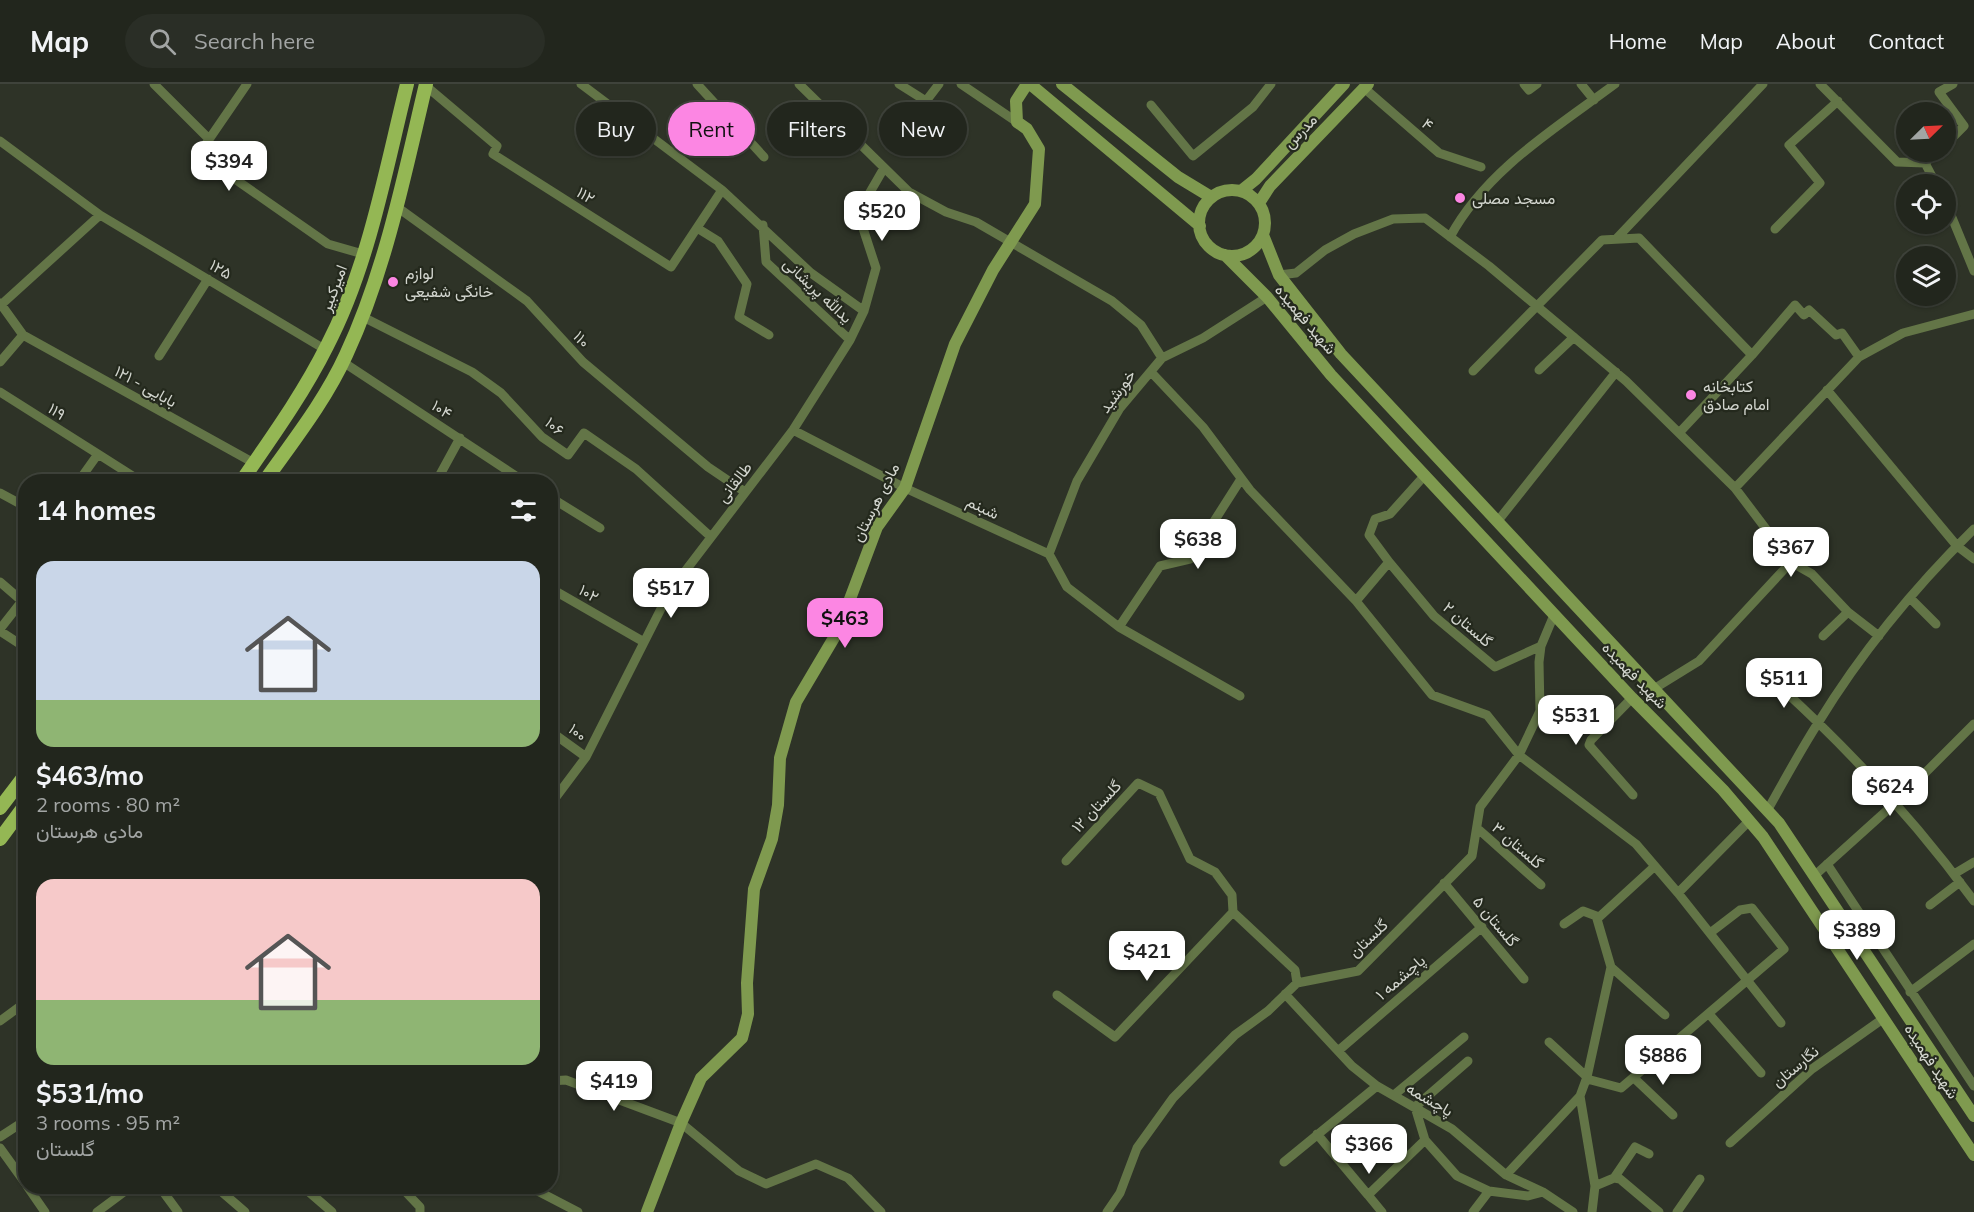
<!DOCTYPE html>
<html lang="en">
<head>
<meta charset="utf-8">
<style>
  body { margin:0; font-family:Mulish,Vazirmatn,sans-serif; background:#2a2e26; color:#f1f3f6; height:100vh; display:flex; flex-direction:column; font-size:22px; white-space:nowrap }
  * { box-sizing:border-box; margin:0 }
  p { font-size:20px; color:#a2a5a4 }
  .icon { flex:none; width:33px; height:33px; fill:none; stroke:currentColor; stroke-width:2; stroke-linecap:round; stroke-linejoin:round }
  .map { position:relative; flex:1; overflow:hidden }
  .details { position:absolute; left:18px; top:390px; width:540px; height:720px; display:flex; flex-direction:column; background:#22261d; border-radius:24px; box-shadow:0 2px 4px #0004,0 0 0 2px #3f433b }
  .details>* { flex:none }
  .guide { position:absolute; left:576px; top:18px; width:570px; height:54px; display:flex; gap:12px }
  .needle { width:39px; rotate:66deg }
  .tools { position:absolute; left:1896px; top:18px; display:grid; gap:12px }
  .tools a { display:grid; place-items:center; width:60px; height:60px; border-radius:50%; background:#22261d; box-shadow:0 2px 4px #0004,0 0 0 2px #3f433b; font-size:30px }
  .price { position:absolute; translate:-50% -51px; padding:0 14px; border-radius:12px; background:#fff; color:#222; font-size:20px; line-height:39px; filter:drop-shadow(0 2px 3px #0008) }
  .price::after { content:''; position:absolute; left:50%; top:36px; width:18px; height:14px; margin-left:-9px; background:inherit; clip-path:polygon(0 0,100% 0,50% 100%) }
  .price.on { background:#fc86e3; color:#111 }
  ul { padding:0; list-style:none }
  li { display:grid; align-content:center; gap:12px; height:318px; padding:0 18px }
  li span { display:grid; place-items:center; height:186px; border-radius:18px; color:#555 }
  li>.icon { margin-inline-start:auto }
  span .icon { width:108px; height:108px; fill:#fffc; stroke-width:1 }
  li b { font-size:26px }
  h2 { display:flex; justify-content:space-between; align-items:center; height:72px; padding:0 18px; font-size:26px }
  .pill { padding:0 21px; border-radius:27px; background:#22261d; box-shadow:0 2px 4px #0004,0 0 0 2px #3f433b; font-size:21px; line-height:54px }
  .pill.on { background:#fc86e3; color:#111 }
  header { display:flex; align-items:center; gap:36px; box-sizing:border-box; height:84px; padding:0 30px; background:#22261d; border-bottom:2px solid #3f433b }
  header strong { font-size:28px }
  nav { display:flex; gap:33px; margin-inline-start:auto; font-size:21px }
  .search { width:420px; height:54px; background:#2a2e26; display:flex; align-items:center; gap:15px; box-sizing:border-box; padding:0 21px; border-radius:33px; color:#a2a5a4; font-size:22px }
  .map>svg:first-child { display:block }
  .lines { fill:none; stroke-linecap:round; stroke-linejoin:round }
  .street { stroke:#637547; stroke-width:9 }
  .secondary { stroke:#7f9a4f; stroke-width:12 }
  .primary { stroke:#94b754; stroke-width:14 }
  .poi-dot { fill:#fc86e3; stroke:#24291d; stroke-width:2 }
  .labels { text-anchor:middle; stroke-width:4.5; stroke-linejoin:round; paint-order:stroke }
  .street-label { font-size:16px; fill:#d3d6cf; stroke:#24291d }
  .poi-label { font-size:16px; fill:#d3d6cf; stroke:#24291d; text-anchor:start }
</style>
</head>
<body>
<header>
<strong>Map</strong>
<div class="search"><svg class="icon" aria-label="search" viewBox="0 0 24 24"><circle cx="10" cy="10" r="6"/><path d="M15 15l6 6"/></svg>Search here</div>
<nav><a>Home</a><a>Map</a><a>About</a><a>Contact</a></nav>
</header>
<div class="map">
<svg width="1974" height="1128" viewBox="0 0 1974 1128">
  <rect width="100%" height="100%" fill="#2e3327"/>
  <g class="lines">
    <path class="street" d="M154,0L209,55
      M247,0L199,70L328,160L363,170
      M581,0L722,106L811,189L864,227
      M697,0L764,73
      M799,0L909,108L946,128L976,138L1112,217L1141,241L1162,274
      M899,0L926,17L939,0
      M961,0L1017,38
      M1524,0L1529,6L1537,0
      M1581,0L1594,16
      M1820,0L1897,78L1925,79L1936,100
      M426,2L497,62L493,70L671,183L722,106
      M1364,4L1439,69L1481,83
      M1151,21L1193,72L1253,23L1271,0
      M0,57L100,131
      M1946,60L1964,42L1939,8L1953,0
      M1925,79L1937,68
      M1946,119L1974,187
      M397,123L527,217L583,278L708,383L745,408
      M763,141L766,178L850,256
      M697,144L718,157L747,200L739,233L769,251
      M1775,145L1820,99L1789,61L1838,17
      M1450,153C1486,86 1556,44 1615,0
      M1616,155L1763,0
      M1279,191L1296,189L1325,166L1354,150L1393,135L1425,134L1489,182L1626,297L1735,404L1791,478L1812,490L1848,528L1879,552
      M0,219L23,251L0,278
      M2,220L100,131L326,266
      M363,233L472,288L501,309L542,353L568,371L584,349L636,385L711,453
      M23,251L254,379
      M1752,271L1795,221L1804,231L1809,226L1836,251L1842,249L1859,273
      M159,272L208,195
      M343,278L525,398
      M1539,286L1574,253
      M1473,287L1602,156L1639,154L1752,271L1679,349
      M1151,288L1203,343L1250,406L1356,517L1432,611L1487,631L1519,671L1636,760L1678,809L1749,737
      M1827,306L1957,462L1974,475
      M0,308L98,370L78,398
      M793,346L905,404L1049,470
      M98,370L142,398
      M271,388L290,398
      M436,398L460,354
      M1735,404L1859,273L1903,249L1974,230
      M0,409L26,423
      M550,413L600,444
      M1497,438L1616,288
      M1049,470L1077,397L1120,324L1162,274L1203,254L1267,213
      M1049,470L1067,503L1119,543L1240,612
      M1389,478L1434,532L1495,583L1541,562
      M0,498L22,517L0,545
      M550,504L644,558
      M1910,514L1936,540
      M1356,517L1389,478L1369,451L1375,435L1390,430L1425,391
      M1119,543L1160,482L1190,475L1241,395
      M0,547L26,564
      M1823,552L1848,528
      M1768,592C1844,660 1914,735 1974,817
      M1652,606L1699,577L1791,478
      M1632,614L1591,656L1589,661L1633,711
      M550,647L586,673
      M550,721L586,673L670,507L793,346L850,256L864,227L876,184L858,129L884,84
      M1767,727C1784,697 1800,667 1818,639C1861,569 1916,502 1974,445
      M1477,744L1541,801
      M1066,777L1138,699L1159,709L1190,775L1215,788L1232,811L1233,828L1295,886L1297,899
      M1827,780L1974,1002
      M1954,790L1974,778
      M1814,792L1895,719L1974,640
      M1444,799L1524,895
      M1678,809L1781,939
      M1930,821L1960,798
      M1564,840L1583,827L1599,833
      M1611,883L1665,931
      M1910,908L1974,860
      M1285,910L1352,982L1377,1002L1452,1045L1506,1091L1543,1108L1573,1128
      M1057,911L1115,953L1233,828
      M1709,930L1761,989
      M0,937L19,923L26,928
      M1549,958L1587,993
      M1338,967L1482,843
      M1468,977L1415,1023L1425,1056L1457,1092L1489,1107L1528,1112L1543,1108
      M1634,994L1673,1031
      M1587,995L1621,1004L1784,865L1752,824L1740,826L1710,849
      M550,997L566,996L681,1039L739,1087L766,1100L816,1080L848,1094L881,1128
      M1394,1011L1464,953
      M1317,1050L1368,1111L1425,1056
      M0,1053L26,1036
      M1730,1059L1812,985L1884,934
      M0,1064L26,1100
      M1284,1078L1377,1002
      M1506,1091L1580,1012
      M1614,1094L1635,1063L1649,1070
      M27,1102L45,1128
      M159,1102L178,1128
      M215,1102L245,1128
      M310,1102L309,1108L332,1128
      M400,1102L420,1123V1128
      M528,1102L578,1128
      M1595,1102L1614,1094L1620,1095L1659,1128
      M1368,1111L1382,1128
      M97,1128L128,1105L126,1102
      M1107,1128L1120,1109L1137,1064L1173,1014L1235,951L1268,927L1297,899L1358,887L1472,772L1480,723L1519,671L1540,627L1539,578L1541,562L1554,531
      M1473,1128L1489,1107
      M1592,1128L1595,1102L1580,1012L1587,993L1611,883L1597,835L1655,782
      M1677,1128L1700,1095"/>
    <path class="secondary" d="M1030,0L1200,142
      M1062,0L1178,93L1211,113
      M1199 139a33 33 0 1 1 66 0a33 33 0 1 1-66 0Z
      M1241,107L1256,95L1344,0
      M1259,119L1270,102L1368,0
      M1263,151L1279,191L1341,270L1779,739L1974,1032
      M1225,171L1267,213L1331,291L1632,614L1723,706L1763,753L1974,1071
      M647,1128L681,1039L701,994L742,954L748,930L747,899L754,805L772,755L778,721L780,674L796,618L838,547L877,443L905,404L955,260L993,186L1035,120L1039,65L1027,45L1017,38L1016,17L1027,0"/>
    <path class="primary" d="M241,398C272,353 303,310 327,262C369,181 385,88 407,0
      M264,398C293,357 325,317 346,271C386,185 404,92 426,0
      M0,724L26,690
      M0,755L26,720"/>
  </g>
  <g class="poi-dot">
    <circle cx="1460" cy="114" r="6"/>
    <circle cx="393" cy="198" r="6"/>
    <circle cx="1691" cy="311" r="6"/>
  </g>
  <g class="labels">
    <g class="street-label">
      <text transform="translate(1428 40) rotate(41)" y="6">۴</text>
      <text transform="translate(1300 47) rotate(-46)" y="6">مدرس</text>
      <text transform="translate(586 111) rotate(32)" y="6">۱۱۲</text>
      <text transform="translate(221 185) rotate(31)" y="6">۱۲۵</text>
      <text transform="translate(333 204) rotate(-69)" y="6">امیرکبیر</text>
      <text transform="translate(818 206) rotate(43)" y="6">یدالله پریشانی</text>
      <text transform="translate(1306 235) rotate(50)" y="6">شهید فهمیده</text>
      <text transform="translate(582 255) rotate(47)" y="6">۱۱۰</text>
      <text transform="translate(146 302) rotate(29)" y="6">بابایی - ۱۲۱</text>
      <text transform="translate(1117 307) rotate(-53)" y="6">خورشید</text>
      <text transform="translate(442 325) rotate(33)" y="6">۱۰۴</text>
      <text transform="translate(57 327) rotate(32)" y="6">۱۱۹</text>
      <text transform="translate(555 342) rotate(40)" y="6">۱۰۶</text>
      <text transform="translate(734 398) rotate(-53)" y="6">طالقانی</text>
      <text transform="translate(875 418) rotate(-63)" y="6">مادی هرستان</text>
      <text transform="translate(983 423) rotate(25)" y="6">شبنم</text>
      <text transform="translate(589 509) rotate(30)" y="6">۱۰۲</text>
      <text transform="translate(1468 540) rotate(41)" y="6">گلستان ۲</text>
      <text transform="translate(1635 591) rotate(46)" y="6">شهید فهمیده</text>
      <text transform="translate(578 648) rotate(38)" y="6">۱۰۰</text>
      <text transform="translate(1096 722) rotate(-47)" y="6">گلستان ۱۲</text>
      <text transform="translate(1518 761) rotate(41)" y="6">گلستان ۳</text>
      <text transform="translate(1496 837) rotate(50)" y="6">گلستان ۵</text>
      <text transform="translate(1368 854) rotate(-44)" y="6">گلستان</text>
      <text transform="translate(1400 893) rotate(-41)" y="6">پاچشمه ۱</text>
      <text transform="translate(1932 977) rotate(57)" y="6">شهید فهمیده</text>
      <text transform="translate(1795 982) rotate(-40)" y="6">نگارستان</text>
      <text transform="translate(1430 1015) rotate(30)" y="6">پاچشمه</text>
    </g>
    <g class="poi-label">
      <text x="1472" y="120">مسجد مصلی</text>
      <text x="405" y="195">لوازم<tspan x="405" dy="18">خانگی شفیعی</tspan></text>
      <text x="1703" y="308">کتابخانه<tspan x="1703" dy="18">امام صادق</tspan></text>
    </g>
  </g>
</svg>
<div class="tools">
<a><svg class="needle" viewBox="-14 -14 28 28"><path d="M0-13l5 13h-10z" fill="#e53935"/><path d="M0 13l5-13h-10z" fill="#a2a5a4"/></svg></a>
<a><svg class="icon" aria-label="locate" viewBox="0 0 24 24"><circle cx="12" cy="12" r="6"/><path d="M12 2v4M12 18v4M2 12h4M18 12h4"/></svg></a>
<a><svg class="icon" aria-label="layers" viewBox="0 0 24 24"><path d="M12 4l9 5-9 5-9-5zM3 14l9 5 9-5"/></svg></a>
</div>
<b class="price" style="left:229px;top:108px">$394</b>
<b class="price" style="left:882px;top:158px">$520</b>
<b class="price" style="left:1198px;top:486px">$638</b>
<b class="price" style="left:1791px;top:494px">$367</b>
<b class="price" style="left:671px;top:535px">$517</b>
<b class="price on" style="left:845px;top:565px">$463</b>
<b class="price" style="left:1784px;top:625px">$511</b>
<b class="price" style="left:1576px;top:662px">$531</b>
<b class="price" style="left:1890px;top:733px">$624</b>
<b class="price" style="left:1857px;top:877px">$389</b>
<b class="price" style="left:1147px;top:898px">$421</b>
<b class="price" style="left:1663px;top:1002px">$886</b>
<b class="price" style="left:614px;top:1028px">$419</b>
<b class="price" style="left:1369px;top:1091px">$366</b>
<div class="guide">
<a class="pill">Buy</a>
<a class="pill on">Rent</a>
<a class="pill">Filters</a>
<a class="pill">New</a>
</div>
<section class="details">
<h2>14 homes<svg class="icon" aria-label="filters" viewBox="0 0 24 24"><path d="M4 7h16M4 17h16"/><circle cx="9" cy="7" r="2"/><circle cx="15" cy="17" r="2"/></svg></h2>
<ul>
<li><span style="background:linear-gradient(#c9d6e8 75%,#8fb573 0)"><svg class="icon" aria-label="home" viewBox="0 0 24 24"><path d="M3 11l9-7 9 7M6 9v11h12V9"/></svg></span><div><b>$463/mo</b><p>2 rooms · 80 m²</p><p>مادی هرستان</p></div></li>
<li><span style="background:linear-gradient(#f6c9c9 65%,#8fb573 0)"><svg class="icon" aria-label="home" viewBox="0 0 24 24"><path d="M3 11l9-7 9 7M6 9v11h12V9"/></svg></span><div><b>$531/mo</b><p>3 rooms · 95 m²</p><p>گلستان</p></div></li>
</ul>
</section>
</div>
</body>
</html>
